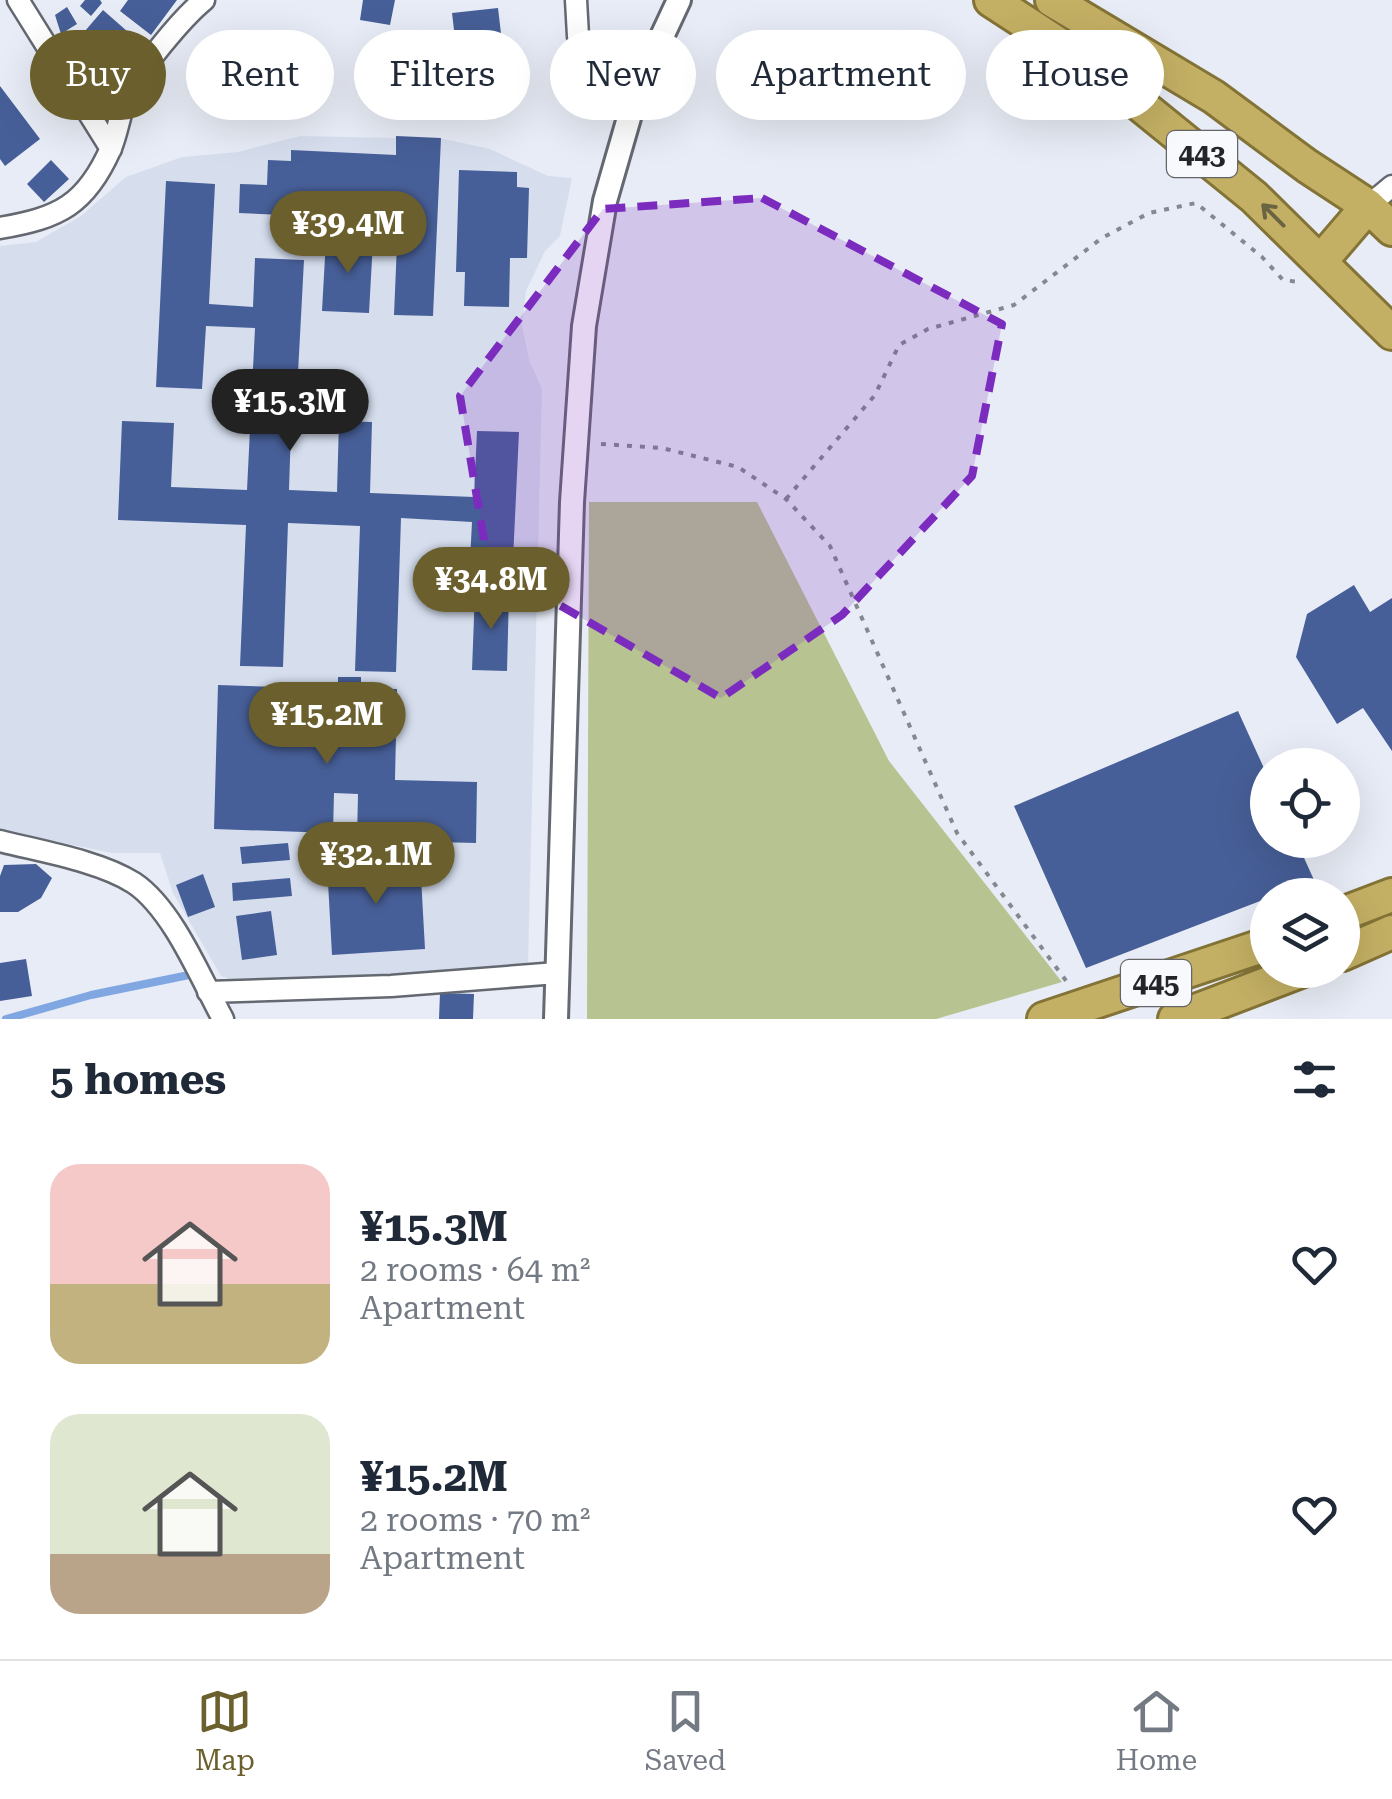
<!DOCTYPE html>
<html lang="en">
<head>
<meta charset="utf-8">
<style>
  body { margin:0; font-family:"Roboto Serif",serif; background:#f2f2f3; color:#1f2937; height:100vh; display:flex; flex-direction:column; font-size:38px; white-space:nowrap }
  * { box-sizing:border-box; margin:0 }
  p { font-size:32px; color:#747a83 }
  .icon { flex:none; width:55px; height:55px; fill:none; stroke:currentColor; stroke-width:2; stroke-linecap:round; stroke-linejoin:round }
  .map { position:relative; height:1019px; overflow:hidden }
  .details { display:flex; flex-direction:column; background:#fff; flex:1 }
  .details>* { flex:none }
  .top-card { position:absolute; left:30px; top:30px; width:1332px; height:90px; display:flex; gap:20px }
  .controls { position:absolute; left:1250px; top:748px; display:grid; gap:20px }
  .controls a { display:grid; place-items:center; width:110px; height:110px; border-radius:50%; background:#fff; box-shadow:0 10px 40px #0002; font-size:50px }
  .price { position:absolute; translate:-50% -85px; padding:0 22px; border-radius:35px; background:#6b602d; color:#fff; font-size:32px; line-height:65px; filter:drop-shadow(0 2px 5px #0008) }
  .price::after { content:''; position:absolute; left:50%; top:60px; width:30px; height:22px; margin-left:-15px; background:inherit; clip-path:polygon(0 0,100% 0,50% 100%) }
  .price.on { background:#222; color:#fff }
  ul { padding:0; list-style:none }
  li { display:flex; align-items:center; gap:30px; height:250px; padding:0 50px }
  li span { display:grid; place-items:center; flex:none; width:280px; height:200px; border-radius:30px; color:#555 }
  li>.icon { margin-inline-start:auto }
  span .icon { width:120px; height:120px; fill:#fffc; stroke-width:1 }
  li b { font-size:42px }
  h2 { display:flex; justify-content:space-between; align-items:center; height:120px; padding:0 50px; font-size:42px }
  .tag { padding:0 35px; border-radius:45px; background:#fff; box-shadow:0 10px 40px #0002; font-size:35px; line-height:90px }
  .tag.on { background:#6b602d; color:#fff }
  .menu { display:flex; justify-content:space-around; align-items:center; height:140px; border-top:2px solid #e0e1e3; background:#fff; font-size:28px; color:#747a83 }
  .menu a { display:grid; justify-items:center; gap:5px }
  .menu .on { color:#6b602d }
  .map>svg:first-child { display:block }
  .built { fill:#d6deee }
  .green { fill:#b7c391 }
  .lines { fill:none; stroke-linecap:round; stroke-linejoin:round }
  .stream { stroke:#81a7e2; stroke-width:8 }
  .building { fill:#475f98 }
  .minor-casing { stroke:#646870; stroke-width:25 }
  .tertiary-casing { stroke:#646870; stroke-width:28 }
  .trunk-casing { stroke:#837336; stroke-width:38 }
  .path { stroke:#85888f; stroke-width:4; stroke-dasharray:5 8; stroke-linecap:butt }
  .minor { stroke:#fff; stroke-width:20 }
  .tertiary { stroke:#fff; stroke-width:22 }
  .trunk { stroke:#c4b064; stroke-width:32 }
  .oneway { stroke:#6b6443 }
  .marked { fill:#7b2cbf; fill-opacity:0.2; stroke:#7b2cbf; stroke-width:8; stroke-dasharray:20 12; stroke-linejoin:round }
  .labels { text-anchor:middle; stroke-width:10; stroke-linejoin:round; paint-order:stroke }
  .shield { fill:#f7f9fd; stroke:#636568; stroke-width:2.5 }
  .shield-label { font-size:28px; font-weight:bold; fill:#232528 }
</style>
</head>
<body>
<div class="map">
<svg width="1392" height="1019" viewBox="0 0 1392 1019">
  <rect width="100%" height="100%" fill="#e8ecf6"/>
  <path class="built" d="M300,136L444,139L490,149L548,176L572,178L560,236L545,251L526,291L522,325L529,360L542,389L528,966L240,982L221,976L173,893L160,853H112L0,830V246L36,242L81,216L126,177L182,157L238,152Z"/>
  <path class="green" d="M589,502H757L889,761L1062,982L936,1019H587Z"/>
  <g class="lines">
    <path class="stream" d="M6,1019L91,995L189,975"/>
  </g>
  <path class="building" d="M85,0H100L102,3L91,16L80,6Z
    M128,0H177L151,35L120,11Z
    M363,0H395L390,25L360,20Z
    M67,7L77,24L61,34L55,15Z
    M498,8L505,67L459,72L452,13Z
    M103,10L136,39L106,74L73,45Z
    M453,42L454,74L407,76L406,44Z
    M0,86L40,139L5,166L0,159Z
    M396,136L441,138L433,316L394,315L398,220L239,213L240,184L267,185L268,160L291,161V150L396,155Z
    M51,160L69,179L44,202L27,184Z
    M459,170L517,172V187L529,188L527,258H510L509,307L464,306L465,272H456Z
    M166,181L215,184L209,304L253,307L255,258L304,260L297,392L273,391L271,426L291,428L289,490L337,492L339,421L372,422L370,493L474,497L477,431L519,432L512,581L469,580L472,522L401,518L396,672L355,671L360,526L288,523L283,667L240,666L246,525L118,520L122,421L174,423L171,487L247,490L255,328L206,326L202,389L156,387Z
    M326,239L373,241L369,313L322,311Z
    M1354,585L1370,612L1392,598V751L1363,708L1337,724L1296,657L1307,614Z
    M475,592L509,593L507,671L472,670Z
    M338,677H361V688L397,689L395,780L477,782L476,843L357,840L358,794L334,793L333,833L214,829L218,685L338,689Z
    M1238,711L1268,777V840H1296L1314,880L1276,895H1268V898L1086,968L1014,806Z
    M288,843L290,860L242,864L240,847Z
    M420,859L425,949L332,955L327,864Z
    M36,864L52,878L41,898L18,912H0V876L4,865Z
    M203,874L215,907L188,917L176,885Z
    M290,878L292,896L233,901L232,883Z
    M271,911L277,955L242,960L236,916Z
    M26,959L32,996L0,1001V963Z
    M440,993L474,994L473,1019H439Z"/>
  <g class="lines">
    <defs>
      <path id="minor" d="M18,0L111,149
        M576,0L578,36L588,68L637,90
        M1368,206L1392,186
        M0,228C59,218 86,205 111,148C118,131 120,112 127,96C140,69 181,19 204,0
        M0,841C39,851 100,861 134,883C173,909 201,979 223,1019
        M208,992L391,986L557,973"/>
      <path id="tertiary" d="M556,1019L572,502L584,326L605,201L637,90L679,0"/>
      <path id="trunk" d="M991,0L1095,68L1254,197L1392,333
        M1052,0L1214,97L1307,166L1368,206L1392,229
        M1320,262L1368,206
        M1342,914L1392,895
        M1342,954L1392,932
        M1044,1019L1268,944
        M1175,1019L1303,970"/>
    </defs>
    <use href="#minor" class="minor-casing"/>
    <use href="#tertiary" class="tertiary-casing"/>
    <use href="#trunk" class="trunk-casing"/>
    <path class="path" d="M601,444L662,448L738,467L786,499L830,546L957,833L1067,982
      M786,499L875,395L899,345L928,329L1014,305L1102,238L1149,213L1196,203L1262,257L1283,280L1299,282"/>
    <use href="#minor" class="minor"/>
    <use href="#tertiary" class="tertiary"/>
    <use href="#trunk" class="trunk"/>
  </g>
  <defs><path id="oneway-shaft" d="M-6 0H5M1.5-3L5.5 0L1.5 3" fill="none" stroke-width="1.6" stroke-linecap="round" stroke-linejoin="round" transform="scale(2.5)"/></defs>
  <use class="oneway" href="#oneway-shaft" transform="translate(1273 215) rotate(-135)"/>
  <path class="marked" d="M762,198L1002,324L972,476L842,615L721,698L488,564L460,396L603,209Z"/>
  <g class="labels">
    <g class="shield">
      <rect x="1167" y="131" width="70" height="46" rx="8"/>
      <rect x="1121" y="960" width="70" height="46" rx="8"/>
    </g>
    <g class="shield-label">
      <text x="1202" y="164">443</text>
      <text x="1156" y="993">445</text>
    </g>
  </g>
</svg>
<div class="controls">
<a><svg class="icon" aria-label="locate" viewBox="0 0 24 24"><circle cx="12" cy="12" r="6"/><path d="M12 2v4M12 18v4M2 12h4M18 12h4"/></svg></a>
<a><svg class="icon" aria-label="layers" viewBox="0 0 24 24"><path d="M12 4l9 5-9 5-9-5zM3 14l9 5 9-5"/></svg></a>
</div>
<b class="price" style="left:348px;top:276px">¥39.4M</b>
<b class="price on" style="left:290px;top:454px">¥15.3M</b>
<b class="price" style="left:491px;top:632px">¥34.8M</b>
<b class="price" style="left:327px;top:767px">¥15.2M</b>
<b class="price" style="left:376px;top:907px">¥32.1M</b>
<div class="top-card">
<a class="tag on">Buy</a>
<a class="tag">Rent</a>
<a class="tag">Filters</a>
<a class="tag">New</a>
<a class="tag">Apartment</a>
<a class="tag">House</a>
</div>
</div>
<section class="details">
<h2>5 homes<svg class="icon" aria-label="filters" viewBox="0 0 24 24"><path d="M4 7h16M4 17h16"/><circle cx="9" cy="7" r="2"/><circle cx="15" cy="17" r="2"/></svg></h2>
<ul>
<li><span style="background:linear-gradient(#f6c9c9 60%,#c2b280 0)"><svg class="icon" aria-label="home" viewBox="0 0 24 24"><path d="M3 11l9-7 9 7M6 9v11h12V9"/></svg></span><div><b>¥15.3M</b><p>2 rooms · 64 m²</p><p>Apartment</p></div><svg class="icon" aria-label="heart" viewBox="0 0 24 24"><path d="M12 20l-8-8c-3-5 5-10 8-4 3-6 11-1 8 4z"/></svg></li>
<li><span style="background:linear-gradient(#dfe7d0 70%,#b9a48a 0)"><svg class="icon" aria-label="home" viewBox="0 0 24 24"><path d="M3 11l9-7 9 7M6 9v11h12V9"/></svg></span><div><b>¥15.2M</b><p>2 rooms · 70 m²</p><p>Apartment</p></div><svg class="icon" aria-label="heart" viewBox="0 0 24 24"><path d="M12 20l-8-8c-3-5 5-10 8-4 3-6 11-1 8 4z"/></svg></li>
</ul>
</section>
<nav class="menu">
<a class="on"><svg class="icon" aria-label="map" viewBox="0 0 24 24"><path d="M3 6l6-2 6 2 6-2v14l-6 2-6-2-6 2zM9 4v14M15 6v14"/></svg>Map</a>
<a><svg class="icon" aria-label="saved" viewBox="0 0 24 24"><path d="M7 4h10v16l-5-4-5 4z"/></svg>Saved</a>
<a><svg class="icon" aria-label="home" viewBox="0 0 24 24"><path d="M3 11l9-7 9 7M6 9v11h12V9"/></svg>Home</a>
</nav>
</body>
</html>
